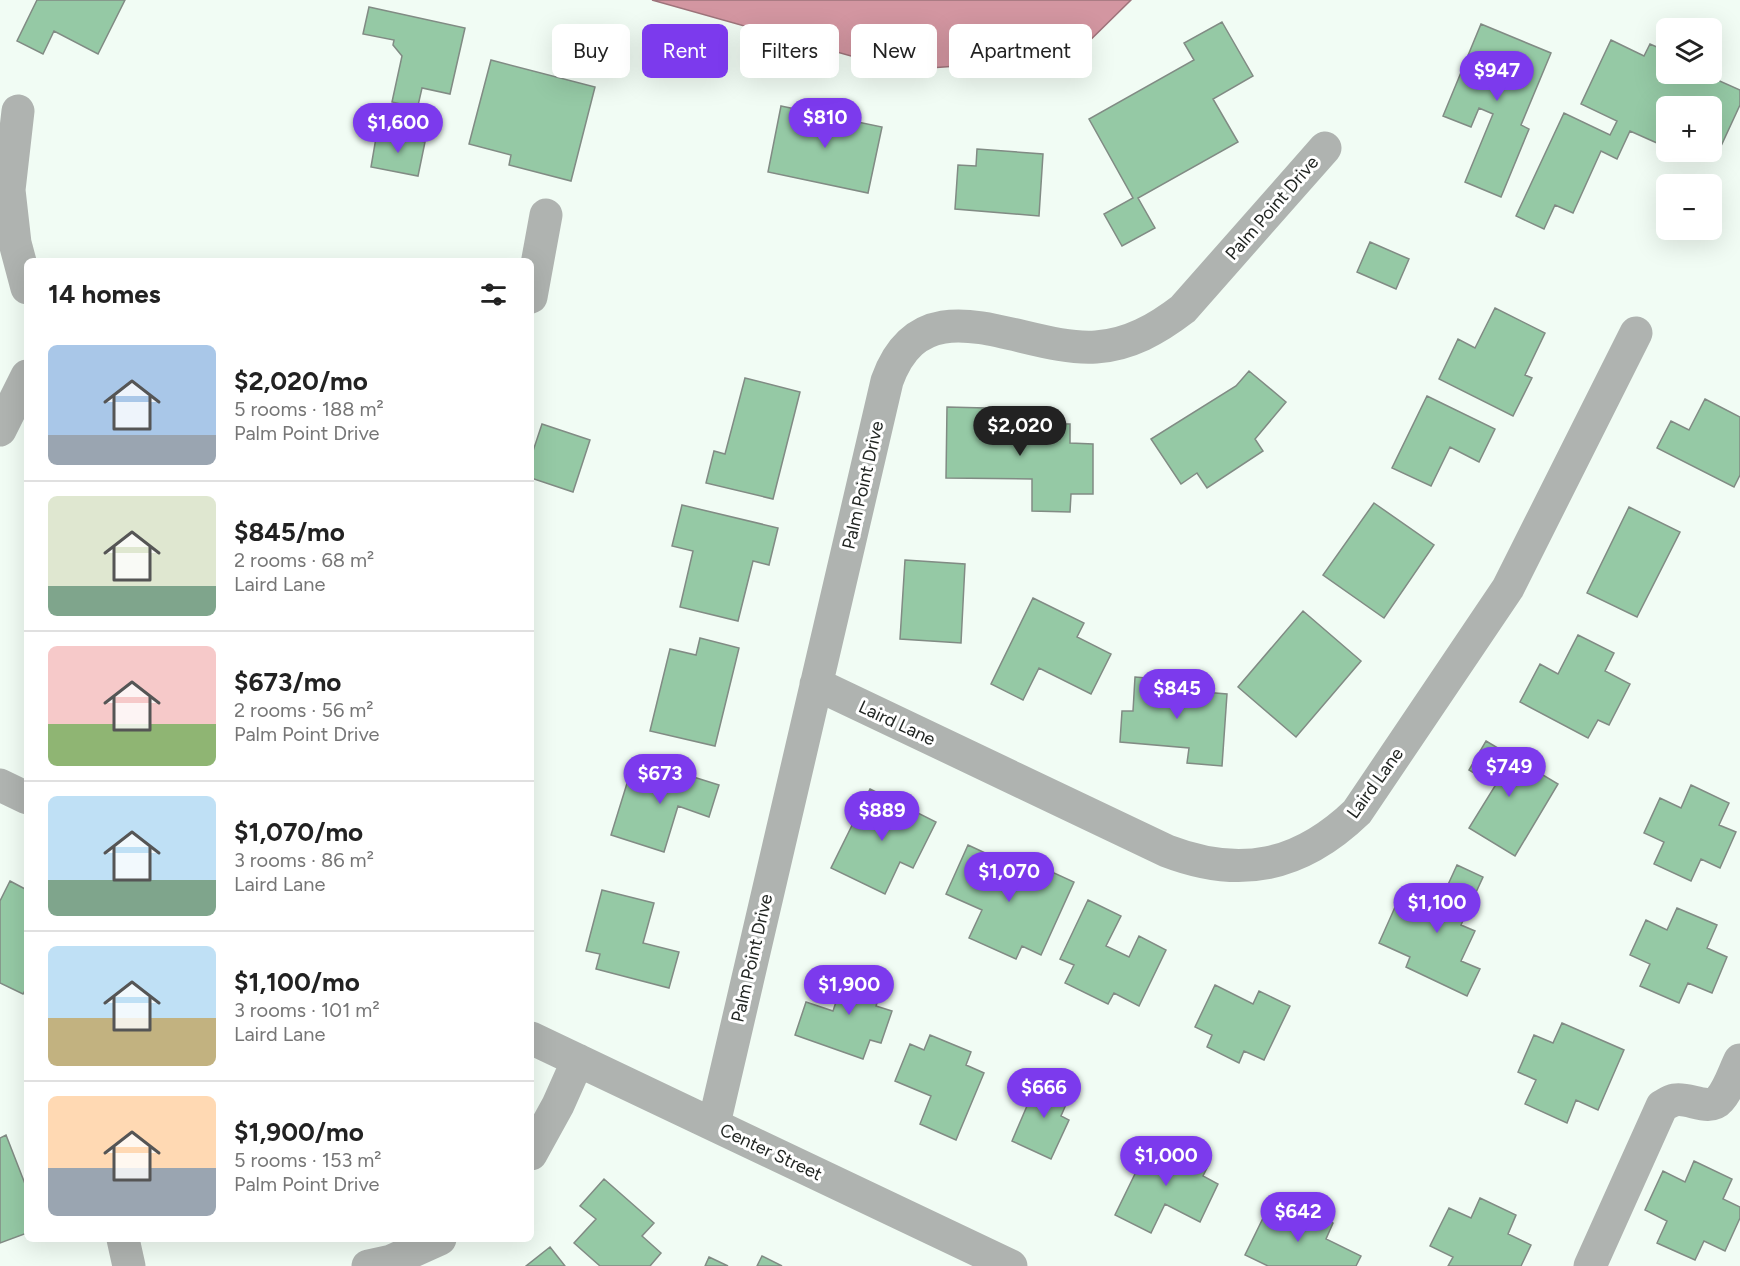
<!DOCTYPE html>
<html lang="en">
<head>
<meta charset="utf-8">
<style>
  body { margin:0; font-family:Figtree,sans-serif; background:#f6f6f6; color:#222; height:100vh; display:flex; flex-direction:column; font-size:22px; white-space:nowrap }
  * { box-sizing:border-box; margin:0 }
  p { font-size:20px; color:#767676 }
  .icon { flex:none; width:33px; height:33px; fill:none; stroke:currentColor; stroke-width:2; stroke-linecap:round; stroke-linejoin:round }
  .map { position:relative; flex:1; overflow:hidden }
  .side { position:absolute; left:24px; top:258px; width:510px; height:984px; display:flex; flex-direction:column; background:#fff; border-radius:9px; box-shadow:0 6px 24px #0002 }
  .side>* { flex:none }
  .hud { position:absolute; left:552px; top:24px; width:570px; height:54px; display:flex; gap:12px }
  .tools { position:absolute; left:1656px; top:18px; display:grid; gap:12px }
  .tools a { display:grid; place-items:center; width:66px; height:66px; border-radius:9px; background:#fff; box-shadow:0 6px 24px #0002; font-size:30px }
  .price { position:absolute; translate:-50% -51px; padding:0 14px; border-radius:21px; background:#7c3aed; color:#fff; font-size:20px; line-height:39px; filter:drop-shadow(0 2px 3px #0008) }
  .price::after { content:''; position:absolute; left:50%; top:36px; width:18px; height:14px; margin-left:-9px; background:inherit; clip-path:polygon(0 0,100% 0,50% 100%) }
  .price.selected { background:#222; color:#fff }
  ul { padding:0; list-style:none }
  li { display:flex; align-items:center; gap:18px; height:150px; padding:0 24px }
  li+li { border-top:2px solid #e0e0e0 }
  li span { display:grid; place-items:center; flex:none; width:168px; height:120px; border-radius:9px; color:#555 }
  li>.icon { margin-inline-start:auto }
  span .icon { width:72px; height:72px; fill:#fffc; stroke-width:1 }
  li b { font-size:26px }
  h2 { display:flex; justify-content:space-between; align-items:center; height:72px; padding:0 24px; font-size:26px }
  .pill { padding:0 21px; border-radius:9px; background:#fff; box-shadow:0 6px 24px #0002; font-size:21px; line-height:54px }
  .pill.selected { background:#7c3aed; color:#fff }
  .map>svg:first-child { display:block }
  .water { fill:#d396a1; stroke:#9e747b; stroke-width:1.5 }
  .building { fill:#95c9a5; stroke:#818b84; stroke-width:1.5 }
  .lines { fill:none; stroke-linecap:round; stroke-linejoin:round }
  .minor { stroke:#afb3b0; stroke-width:33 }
  .labels { text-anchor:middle; stroke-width:6; stroke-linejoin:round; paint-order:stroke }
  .street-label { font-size:18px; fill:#212522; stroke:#fff }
</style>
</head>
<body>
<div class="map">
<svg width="1740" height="1266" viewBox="0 0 1740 1266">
  <rect width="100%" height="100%" fill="#f1fcf4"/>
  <path class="water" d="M652,0H1131L1072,58L901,70Z"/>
  <path class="building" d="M37,0H125L98,54L54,31L43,54L17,41Z
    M369,7L465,28L450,94L422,88L417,110L400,107L401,104L392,102L402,56L393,45L394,40L363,34Z
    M1222,22L1253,76L1213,99L1238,142L1138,198L1155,228L1122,246L1104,214L1133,198L1089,119L1194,60L1184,43Z
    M1481,24L1551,53L1521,125L1529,129L1501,197L1465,182L1493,114L1479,108L1471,127L1443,116Z
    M1611,40L1644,56L1650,44L1666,51V74H1704L1740,90V105L1715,159L1698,152H1712V106H1666V147L1630,131L1617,159L1601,151L1573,213L1555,205L1544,229L1516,216L1564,113L1610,135L1617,121L1581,104Z
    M491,60L595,87L571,181L509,165L511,155L469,144Z
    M781,106L882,127L868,193L768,172Z
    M377,132L425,142L418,176L371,167Z
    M977,149L1043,154L1039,216L955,209L958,165L976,166Z
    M1370,242L1409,259L1396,289L1357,272Z
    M1495,308L1545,333L1525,375L1532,378L1513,416L1439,379L1458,339L1475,348Z
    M1249,371L1286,402L1255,439L1263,451L1207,488L1197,473L1181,484L1151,439L1236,386Z
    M745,378L800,392L773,499L706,483L714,451L725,454Z
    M1427,396L1495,429L1479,462L1450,447L1431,486L1392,468Z
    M1705,399L1740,417V475L1734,487L1657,448L1671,421L1689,430Z
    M947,407L986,408V423L1070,424V443L1093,444V494H1071L1070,512L1032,511V479L946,478Z
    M542,424L590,440L573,492L531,478V457Z
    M1374,503L1434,545L1384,618L1323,575Z
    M682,505L778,528L769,565L753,561L738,621L680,607L693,551L672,546Z
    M1629,507L1680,532L1637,617L1587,593Z
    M905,560L965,564L961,643L900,639Z
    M1033,598L1084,623L1077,637L1111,654L1091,694L1039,668L1023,700L991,684Z
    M1303,611L1361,661L1296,737L1238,687Z
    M1578,635L1614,653L1605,671L1630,684L1609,725L1598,720L1588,738L1520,702L1540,664L1558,674Z
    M700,638L739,648L715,746L650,731L670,649L696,655Z
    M1135,677L1180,681L1179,690L1227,694L1222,766L1187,763L1189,748L1120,742L1122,711H1133Z
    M1486,741L1558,784L1515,856L1469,828L1495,786L1469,770Z
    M646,762L719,785L709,817L678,806L664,852L611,835L629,777L640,780Z
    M1691,785L1729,803L1719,825L1736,832L1720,868L1701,859L1691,881L1654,864L1664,842L1644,833L1660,798L1681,808Z
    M870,789L936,822L913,868L900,862L885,894L831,868Z
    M968,845L1007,863L1003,870L1033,884L1041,867L1074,882L1041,955L1022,946L1016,959L969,938L982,910L946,894Z
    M1457,865L1483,877L1461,925L1475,931L1461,961L1480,969L1467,996L1406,967L1410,957L1379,943L1400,896L1435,913Z
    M10,881L27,890V987L23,994L0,983V901Z
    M602,890L654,903L643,943L679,952L669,988L596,969L600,954L586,951Z
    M1088,900L1121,916L1106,946L1129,957L1139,936L1166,950L1139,1006L1114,993L1108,1004L1065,983L1074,965L1060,959Z
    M1677,908L1717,925L1707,948L1727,957L1712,993L1688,983L1679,1003L1640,986L1650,964L1630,955L1646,920L1667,930Z
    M848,966L885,979L876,1006L892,1011L881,1043L870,1040L863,1059L795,1035L806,1002L833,1011Z
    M1215,985L1253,1004L1259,991L1290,1006L1264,1060L1244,1051L1239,1063L1207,1047L1212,1035L1195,1027Z
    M1562,1023L1624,1050L1598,1110L1576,1100L1567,1123L1525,1104L1536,1080L1518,1072L1534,1035L1553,1043Z
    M930,1035L971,1052L966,1065L984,1073L956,1140L920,1124L931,1096L895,1081L910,1044L924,1050Z
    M1039,1078L1072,1091L1061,1116L1069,1120L1051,1159L1012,1141Z
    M6,1135L27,1189V1233L0,1243V1138Z
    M1153,1137L1209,1164L1203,1176L1218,1184L1200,1222L1165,1204L1151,1233L1115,1215Z
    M1694,1161L1732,1179L1723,1199L1740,1207V1218L1725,1251L1704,1241L1695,1260L1657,1243L1667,1221L1645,1210L1663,1171L1685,1182Z
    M604,1179L654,1223L642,1236L661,1253L650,1266H600L574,1243L596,1219L580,1206Z
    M1480,1198L1516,1215L1508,1234L1531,1245L1521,1266H1448L1453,1257L1430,1246L1449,1208L1471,1218Z
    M1300,1207L1333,1223L1326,1239L1361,1256L1356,1266H1268L1245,1255L1267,1210L1292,1222Z
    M550,1247L565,1266H526Z
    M762,1256L782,1266H757Z
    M709,1257L728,1266H705Z"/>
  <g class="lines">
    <path class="minor" d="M18,111L9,190L15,243L27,288
      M531,297L546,215
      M0,430L27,376
      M816,684L1167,851C1240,879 1300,867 1357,812L1508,588L1636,333
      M0,785L27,798
      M531,1038L1011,1266
      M714,1124L887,381C924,278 1021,352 1096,347C1129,345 1157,329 1183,309L1325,148
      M531,1154L558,1105L578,1060
      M123,1239L129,1266
      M368,1266L391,1261L440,1239
      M1590,1266L1662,1106C1666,1104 1670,1101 1675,1100C1689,1097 1709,1112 1720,1099C1729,1089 1734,1072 1740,1060"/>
  </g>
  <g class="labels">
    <g class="street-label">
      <text transform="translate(1272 208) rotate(-49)" y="6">Palm Point Drive</text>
      <text transform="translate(863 485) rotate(-77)" y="6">Palm Point Drive</text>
      <text transform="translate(897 723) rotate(25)" y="6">Laird Lane</text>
      <text transform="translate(1375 783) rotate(-54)" y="6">Laird Lane</text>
      <text transform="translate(752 958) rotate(-77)" y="6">Palm Point Drive</text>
      <text transform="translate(771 1152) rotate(25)" y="6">Center Street</text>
    </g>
  </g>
</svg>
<div class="tools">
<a><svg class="icon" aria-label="layers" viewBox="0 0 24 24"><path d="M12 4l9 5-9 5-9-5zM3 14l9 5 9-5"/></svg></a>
<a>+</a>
<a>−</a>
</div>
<b class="price" style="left:1497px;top:102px">$947</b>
<b class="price" style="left:825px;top:149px">$810</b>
<b class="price" style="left:398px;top:154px">$1,600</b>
<b class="price selected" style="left:1020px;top:457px">$2,020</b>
<b class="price" style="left:1177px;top:720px">$845</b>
<b class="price" style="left:1509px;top:798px">$749</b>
<b class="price" style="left:660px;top:805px">$673</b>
<b class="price" style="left:882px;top:842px">$889</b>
<b class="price" style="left:1009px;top:903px">$1,070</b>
<b class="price" style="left:1437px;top:934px">$1,100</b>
<b class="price" style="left:849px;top:1016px">$1,900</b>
<b class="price" style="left:1044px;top:1119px">$666</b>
<b class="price" style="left:1166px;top:1187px">$1,000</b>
<b class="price" style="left:1298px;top:1243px">$642</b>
<div class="hud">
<a class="pill">Buy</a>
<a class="pill selected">Rent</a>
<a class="pill">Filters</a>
<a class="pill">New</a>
<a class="pill">Apartment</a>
</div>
<section class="side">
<h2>14 homes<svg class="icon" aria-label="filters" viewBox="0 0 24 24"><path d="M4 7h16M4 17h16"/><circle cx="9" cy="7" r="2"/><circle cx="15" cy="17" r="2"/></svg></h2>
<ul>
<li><span style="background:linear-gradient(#a9c7e8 75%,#9aa5b1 0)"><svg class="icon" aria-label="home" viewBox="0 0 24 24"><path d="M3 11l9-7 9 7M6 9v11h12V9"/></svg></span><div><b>$2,020/mo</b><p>5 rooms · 188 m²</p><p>Palm Point Drive</p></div></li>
<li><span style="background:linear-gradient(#dfe7d0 75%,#7fa58c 0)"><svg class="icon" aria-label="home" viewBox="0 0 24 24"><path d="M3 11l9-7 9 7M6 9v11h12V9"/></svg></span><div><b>$845/mo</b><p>2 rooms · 68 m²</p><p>Laird Lane</p></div></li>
<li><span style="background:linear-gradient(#f6c9c9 65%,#8fb573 0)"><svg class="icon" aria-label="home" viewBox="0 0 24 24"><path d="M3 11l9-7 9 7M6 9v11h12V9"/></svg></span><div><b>$673/mo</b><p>2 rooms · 56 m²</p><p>Palm Point Drive</p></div></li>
<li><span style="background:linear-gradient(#bfe0f5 70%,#7fa58c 0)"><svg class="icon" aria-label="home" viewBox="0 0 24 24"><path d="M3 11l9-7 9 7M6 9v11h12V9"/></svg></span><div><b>$1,070/mo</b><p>3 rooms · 86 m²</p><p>Laird Lane</p></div></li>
<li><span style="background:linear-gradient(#bfe0f5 60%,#c2b280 0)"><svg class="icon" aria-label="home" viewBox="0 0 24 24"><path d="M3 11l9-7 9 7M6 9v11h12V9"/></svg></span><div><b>$1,100/mo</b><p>3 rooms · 101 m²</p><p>Laird Lane</p></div></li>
<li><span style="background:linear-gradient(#ffd9b3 60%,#9aa5b1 0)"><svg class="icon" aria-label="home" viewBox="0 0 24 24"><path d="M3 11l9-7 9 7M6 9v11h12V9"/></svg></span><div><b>$1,900/mo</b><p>5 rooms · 153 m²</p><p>Palm Point Drive</p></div></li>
</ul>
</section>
</div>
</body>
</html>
